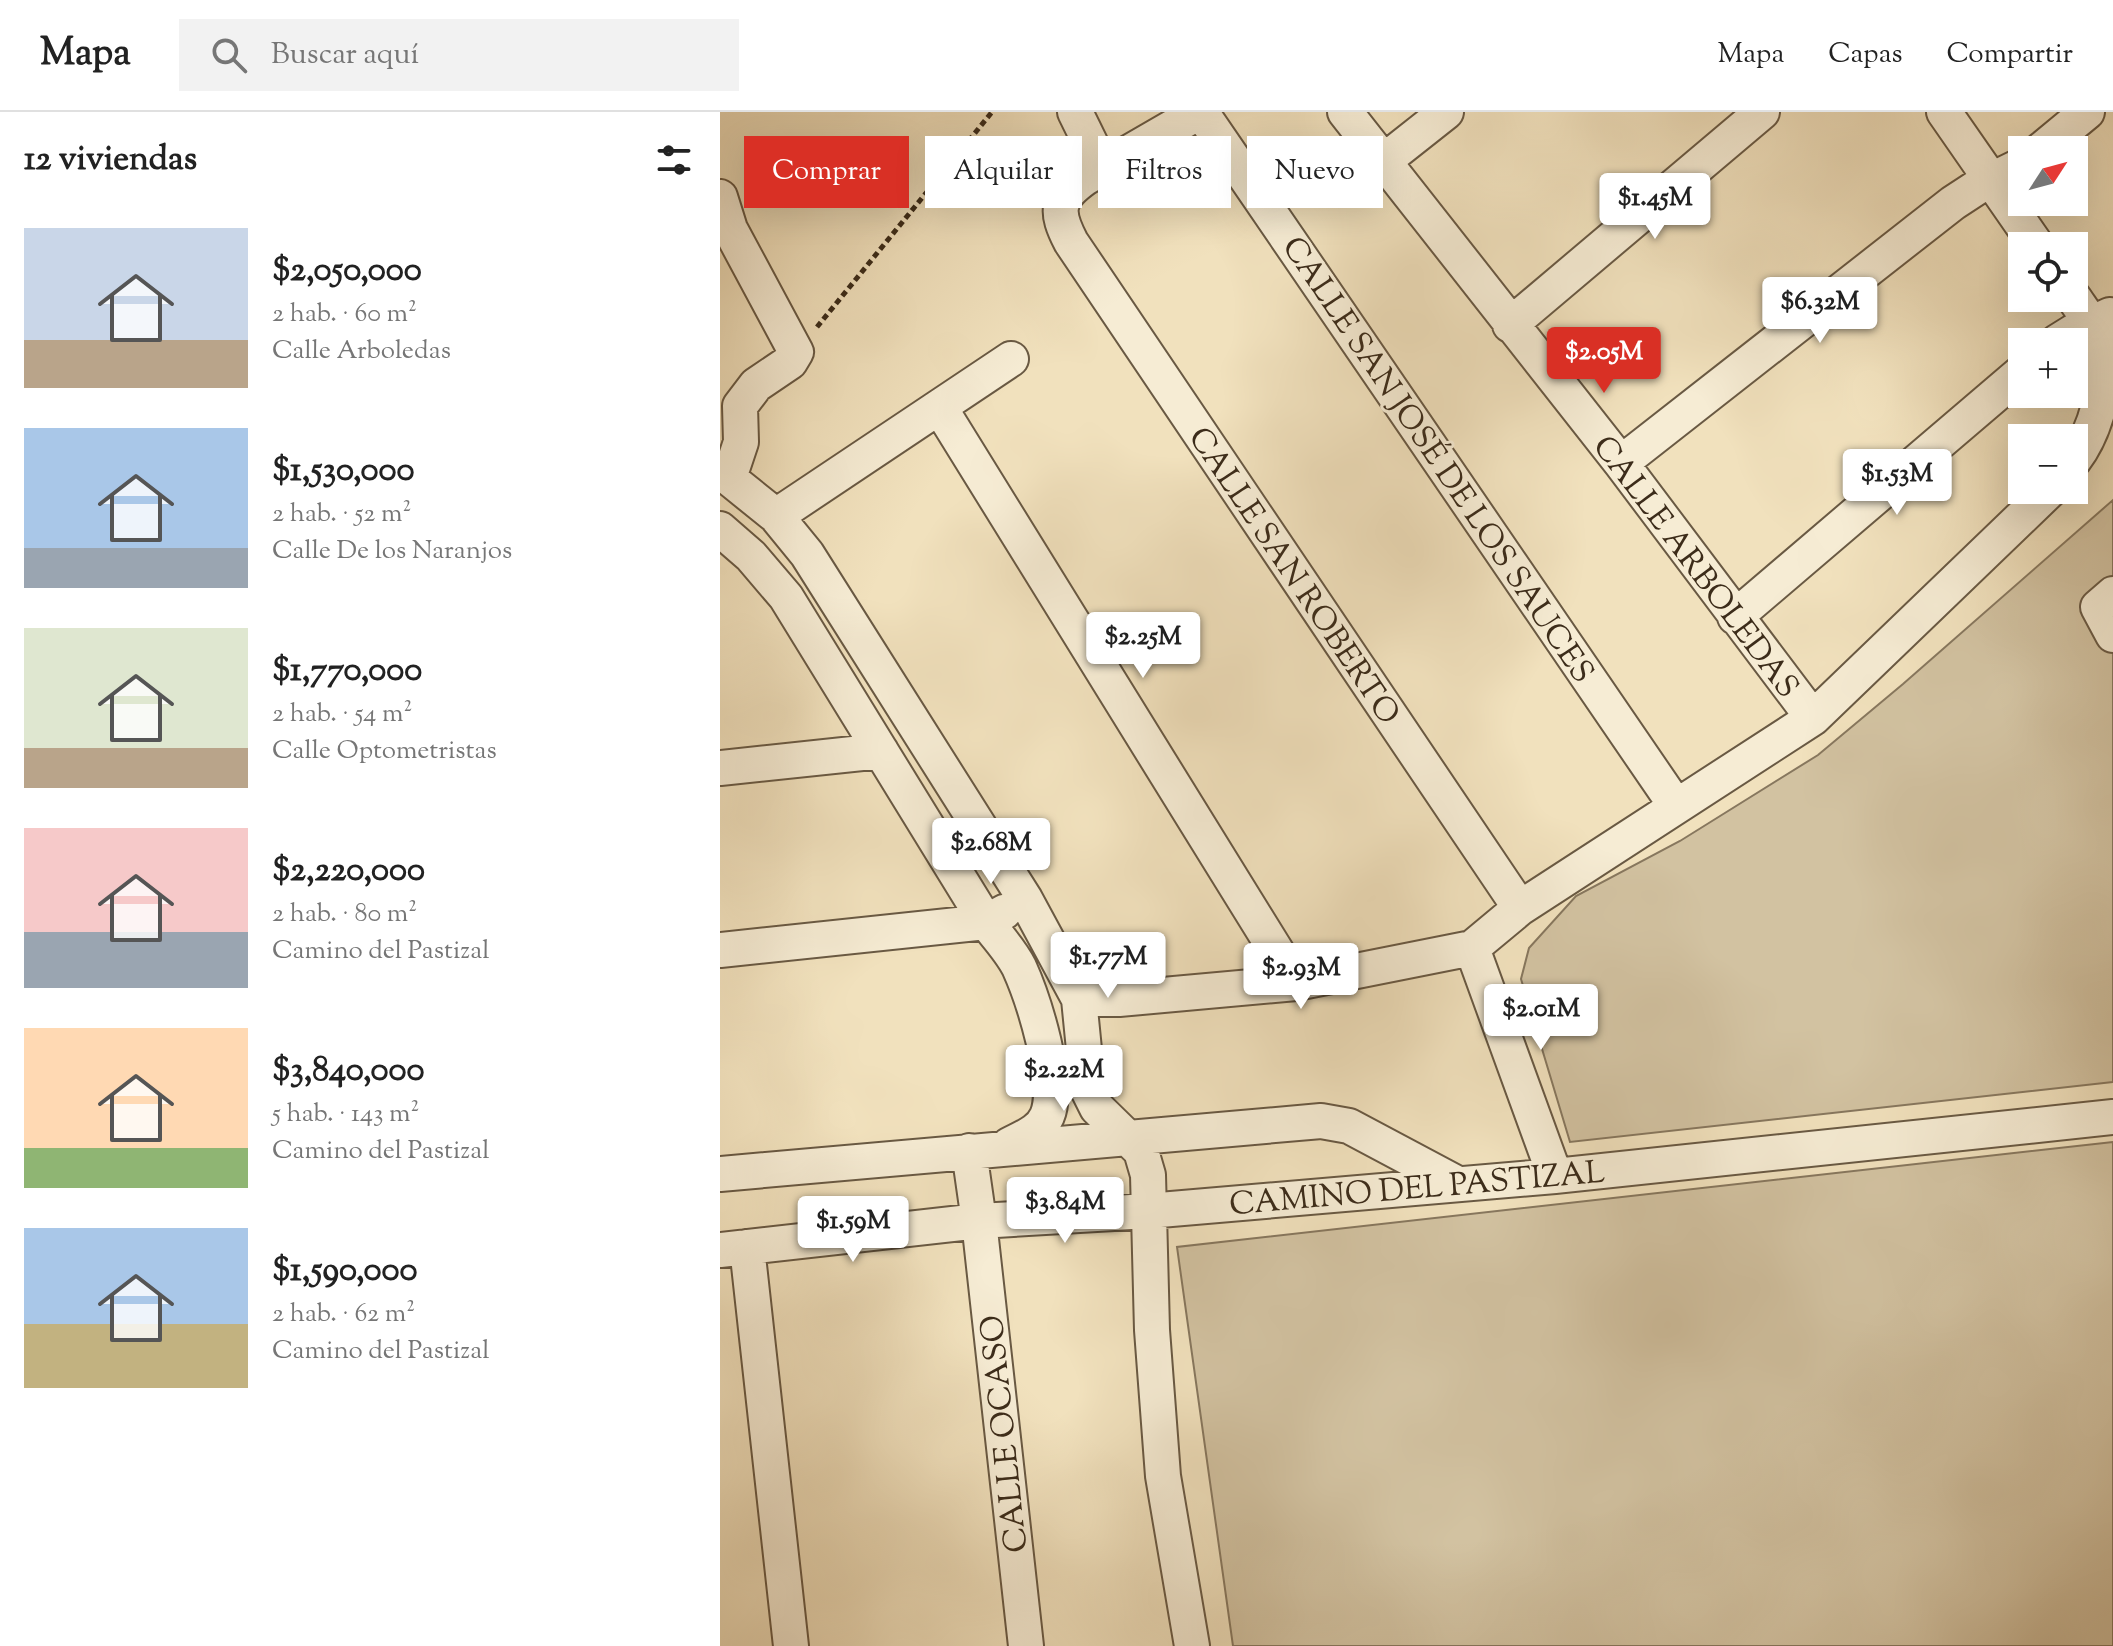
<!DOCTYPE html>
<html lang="es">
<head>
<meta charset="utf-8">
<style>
  body { margin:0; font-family:"Sorts Mill Goudy",serif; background:#f2f2f2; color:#222; height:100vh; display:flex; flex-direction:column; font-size:30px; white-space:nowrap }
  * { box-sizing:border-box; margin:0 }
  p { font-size:26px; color:#767676 }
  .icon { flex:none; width:44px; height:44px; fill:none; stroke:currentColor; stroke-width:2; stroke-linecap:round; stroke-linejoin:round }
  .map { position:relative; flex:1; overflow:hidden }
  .side { display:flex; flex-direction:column; background:#fff; width:720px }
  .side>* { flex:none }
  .banner { position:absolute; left:24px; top:24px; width:760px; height:72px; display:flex; gap:16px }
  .needle { width:52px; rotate:54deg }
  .fabs { position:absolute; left:1288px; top:24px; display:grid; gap:16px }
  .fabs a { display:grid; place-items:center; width:80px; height:80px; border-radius:0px; background:#fff; box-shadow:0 8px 32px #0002; font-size:40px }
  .price { position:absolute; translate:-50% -68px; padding:0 18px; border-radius:8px; background:#fff; color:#222; font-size:26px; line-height:52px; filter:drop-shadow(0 2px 4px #0008) }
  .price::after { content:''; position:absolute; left:50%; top:48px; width:24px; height:18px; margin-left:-12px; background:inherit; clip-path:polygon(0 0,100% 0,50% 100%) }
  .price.on { background:#d93025; color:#fff }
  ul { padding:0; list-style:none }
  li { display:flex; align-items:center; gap:24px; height:200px; padding:0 24px }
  li span { display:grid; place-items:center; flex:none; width:224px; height:160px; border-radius:0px; color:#555 }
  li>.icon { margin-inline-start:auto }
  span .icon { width:96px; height:96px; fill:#fffc; stroke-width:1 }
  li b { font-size:34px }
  h2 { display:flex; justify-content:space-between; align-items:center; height:96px; padding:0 24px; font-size:34px }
  .pill { padding:0 28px; border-radius:0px; background:#fff; box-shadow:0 8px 32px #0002; font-size:28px; line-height:72px }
  .pill.on { background:#d93025; color:#fff }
  header { display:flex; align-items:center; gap:48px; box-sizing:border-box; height:112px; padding:0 40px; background:#fff; border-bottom:2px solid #e0e0e0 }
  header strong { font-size:38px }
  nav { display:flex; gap:44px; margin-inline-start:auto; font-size:28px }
  .search { width:560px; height:72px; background:#f2f2f2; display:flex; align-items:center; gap:20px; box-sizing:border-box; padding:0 28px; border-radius:0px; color:#767676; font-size:30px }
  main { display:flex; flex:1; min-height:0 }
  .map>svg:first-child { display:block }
  .green { fill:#d2c2a1; stroke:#87775e; stroke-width:2 }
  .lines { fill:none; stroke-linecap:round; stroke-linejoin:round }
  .minor-casing { stroke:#695943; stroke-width:38 }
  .path { stroke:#3c2c1a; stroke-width:5; stroke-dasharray:6 4; stroke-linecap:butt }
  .minor { stroke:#f6ecd4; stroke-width:34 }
  .labels { text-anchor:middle; stroke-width:6; stroke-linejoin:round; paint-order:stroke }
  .street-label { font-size:32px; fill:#3c2c1a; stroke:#f6ecd4 }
</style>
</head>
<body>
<header>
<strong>Mapa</strong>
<div class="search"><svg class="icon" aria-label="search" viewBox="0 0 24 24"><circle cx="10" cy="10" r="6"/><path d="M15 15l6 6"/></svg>Buscar aquí</div>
<nav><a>Mapa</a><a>Capas</a><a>Compartir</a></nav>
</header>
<main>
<section class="side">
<h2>12 viviendas<svg class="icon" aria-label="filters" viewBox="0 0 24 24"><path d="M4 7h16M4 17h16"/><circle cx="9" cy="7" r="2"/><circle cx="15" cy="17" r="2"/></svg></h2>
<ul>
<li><span style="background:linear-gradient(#c9d6e8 70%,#b9a48a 0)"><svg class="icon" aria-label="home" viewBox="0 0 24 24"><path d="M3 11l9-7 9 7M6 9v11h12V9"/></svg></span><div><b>$2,050,000</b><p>2 hab. · 60 m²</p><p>Calle Arboledas</p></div></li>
<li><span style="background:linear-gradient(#a9c7e8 75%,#9aa5b1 0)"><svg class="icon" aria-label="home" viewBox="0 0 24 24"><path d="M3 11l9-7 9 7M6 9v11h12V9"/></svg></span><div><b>$1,530,000</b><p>2 hab. · 52 m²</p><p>Calle De los Naranjos</p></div></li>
<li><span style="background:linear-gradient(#dfe7d0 75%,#b9a48a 0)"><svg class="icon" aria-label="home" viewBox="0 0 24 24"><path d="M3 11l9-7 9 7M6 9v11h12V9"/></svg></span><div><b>$1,770,000</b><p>2 hab. · 54 m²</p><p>Calle Optometristas</p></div></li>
<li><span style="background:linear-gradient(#f6c9c9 65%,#9aa5b1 0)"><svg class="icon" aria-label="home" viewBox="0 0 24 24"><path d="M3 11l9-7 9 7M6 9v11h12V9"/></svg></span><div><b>$2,220,000</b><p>2 hab. · 80 m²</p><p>Camino del Pastizal</p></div></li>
<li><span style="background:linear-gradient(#ffd9b3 75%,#8fb573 0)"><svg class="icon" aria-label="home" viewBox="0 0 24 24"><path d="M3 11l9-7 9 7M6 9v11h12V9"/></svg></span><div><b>$3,840,000</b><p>5 hab. · 143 m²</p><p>Camino del Pastizal</p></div></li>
<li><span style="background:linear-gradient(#a9c7e8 60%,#c2b280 0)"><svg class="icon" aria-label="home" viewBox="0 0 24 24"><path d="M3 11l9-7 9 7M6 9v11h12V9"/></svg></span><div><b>$1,590,000</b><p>2 hab. · 62 m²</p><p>Camino del Pastizal</p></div></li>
</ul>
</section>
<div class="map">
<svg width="1393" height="1534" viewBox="0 0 1393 1534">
  <rect width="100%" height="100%" fill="#f1e1bd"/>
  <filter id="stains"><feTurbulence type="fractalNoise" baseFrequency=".0025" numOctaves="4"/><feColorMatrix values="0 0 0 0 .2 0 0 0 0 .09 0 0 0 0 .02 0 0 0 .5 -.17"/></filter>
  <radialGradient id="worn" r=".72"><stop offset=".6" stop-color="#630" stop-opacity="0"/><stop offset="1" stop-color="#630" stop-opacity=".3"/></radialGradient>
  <path class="green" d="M1393,388V970L850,1030L801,867L809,836L856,784L960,729L1098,643L1183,572Z
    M1393,1030V1534H513L457,1135Z"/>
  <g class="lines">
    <defs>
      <path id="minor" d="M355,0L382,55
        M479,0L365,66C336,87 335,99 351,130L800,796
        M481,0L956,694
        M625,0L901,351L1093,606
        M1224,0L1317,134
        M1321,38L1367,0
        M664,49L726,0
        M0,85L10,117L76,240L70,250L36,273L20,294L21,330L9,366
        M1354,186C1364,201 1377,217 1382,235C1389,270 1376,319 1354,348
        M790,213L1042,0
        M1337,230L1353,220L1390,203
        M220,296L576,871
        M901,351L1233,91L1259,74L1302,53
        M0,359L56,404L87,442L305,787L359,887L368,978L377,996L421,1039L428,1063L432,1218L443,1364L472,1534
        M56,404L291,247
        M0,417L31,444L66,485L266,810C277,824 291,839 299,855C313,886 341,972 327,1004C320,1020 304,1025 289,1033
        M1393,482L1378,495L1393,523
        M1015,505L1302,260
        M0,656L161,639
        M752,836L835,1064
        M0,838L266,810L284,800
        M359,887H399L576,871L752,836L800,796L1093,606L1330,378
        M249,1039L259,1109L306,1534
        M0,1062L601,1009L629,1014L738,1072
        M27,1135L71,1534
        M0,1138L259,1109L428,1099L835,1064L1393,1005"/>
    </defs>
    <use href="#minor" class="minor-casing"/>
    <path class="path" d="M97,215L272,0"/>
    <use href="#minor" class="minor"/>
  </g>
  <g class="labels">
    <g class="street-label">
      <text transform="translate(719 347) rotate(56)" y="11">CALLE SAN JOSÉ DE LOS SAUCES</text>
      <text transform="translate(977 454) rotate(53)" y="11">CALLE ARBOLEDAS</text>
      <text transform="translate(575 463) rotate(56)" y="11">CALLE SAN ROBERTO</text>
      <text transform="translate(697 1075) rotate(-5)" y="11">CAMINO DEL PASTIZAL</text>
      <text transform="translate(283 1322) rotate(-96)" y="11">CALLE OCASO</text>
    </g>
  </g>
  <rect width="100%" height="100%" filter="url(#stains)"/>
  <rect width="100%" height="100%" fill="url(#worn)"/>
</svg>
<div class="fabs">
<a><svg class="needle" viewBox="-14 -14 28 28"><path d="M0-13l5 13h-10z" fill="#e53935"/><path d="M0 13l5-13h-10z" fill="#767676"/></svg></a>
<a><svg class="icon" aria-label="locate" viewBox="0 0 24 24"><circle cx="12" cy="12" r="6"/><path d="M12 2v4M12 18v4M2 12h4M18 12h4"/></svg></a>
<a>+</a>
<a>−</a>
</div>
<b class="price" style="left:935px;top:129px">$1.45M</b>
<b class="price" style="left:1100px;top:233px">$6.32M</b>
<b class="price on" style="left:884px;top:283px">$2.05M</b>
<b class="price" style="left:1177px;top:405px">$1.53M</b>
<b class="price" style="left:423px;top:568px">$2.25M</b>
<b class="price" style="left:271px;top:774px">$2.68M</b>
<b class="price" style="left:388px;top:888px">$1.77M</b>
<b class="price" style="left:581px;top:899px">$2.93M</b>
<b class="price" style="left:821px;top:940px">$2.01M</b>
<b class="price" style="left:344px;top:1001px">$2.22M</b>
<b class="price" style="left:345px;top:1133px">$3.84M</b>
<b class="price" style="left:133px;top:1152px">$1.59M</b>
<div class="banner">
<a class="pill on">Comprar</a>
<a class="pill">Alquilar</a>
<a class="pill">Filtros</a>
<a class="pill">Nuevo</a>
</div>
</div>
</main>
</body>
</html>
